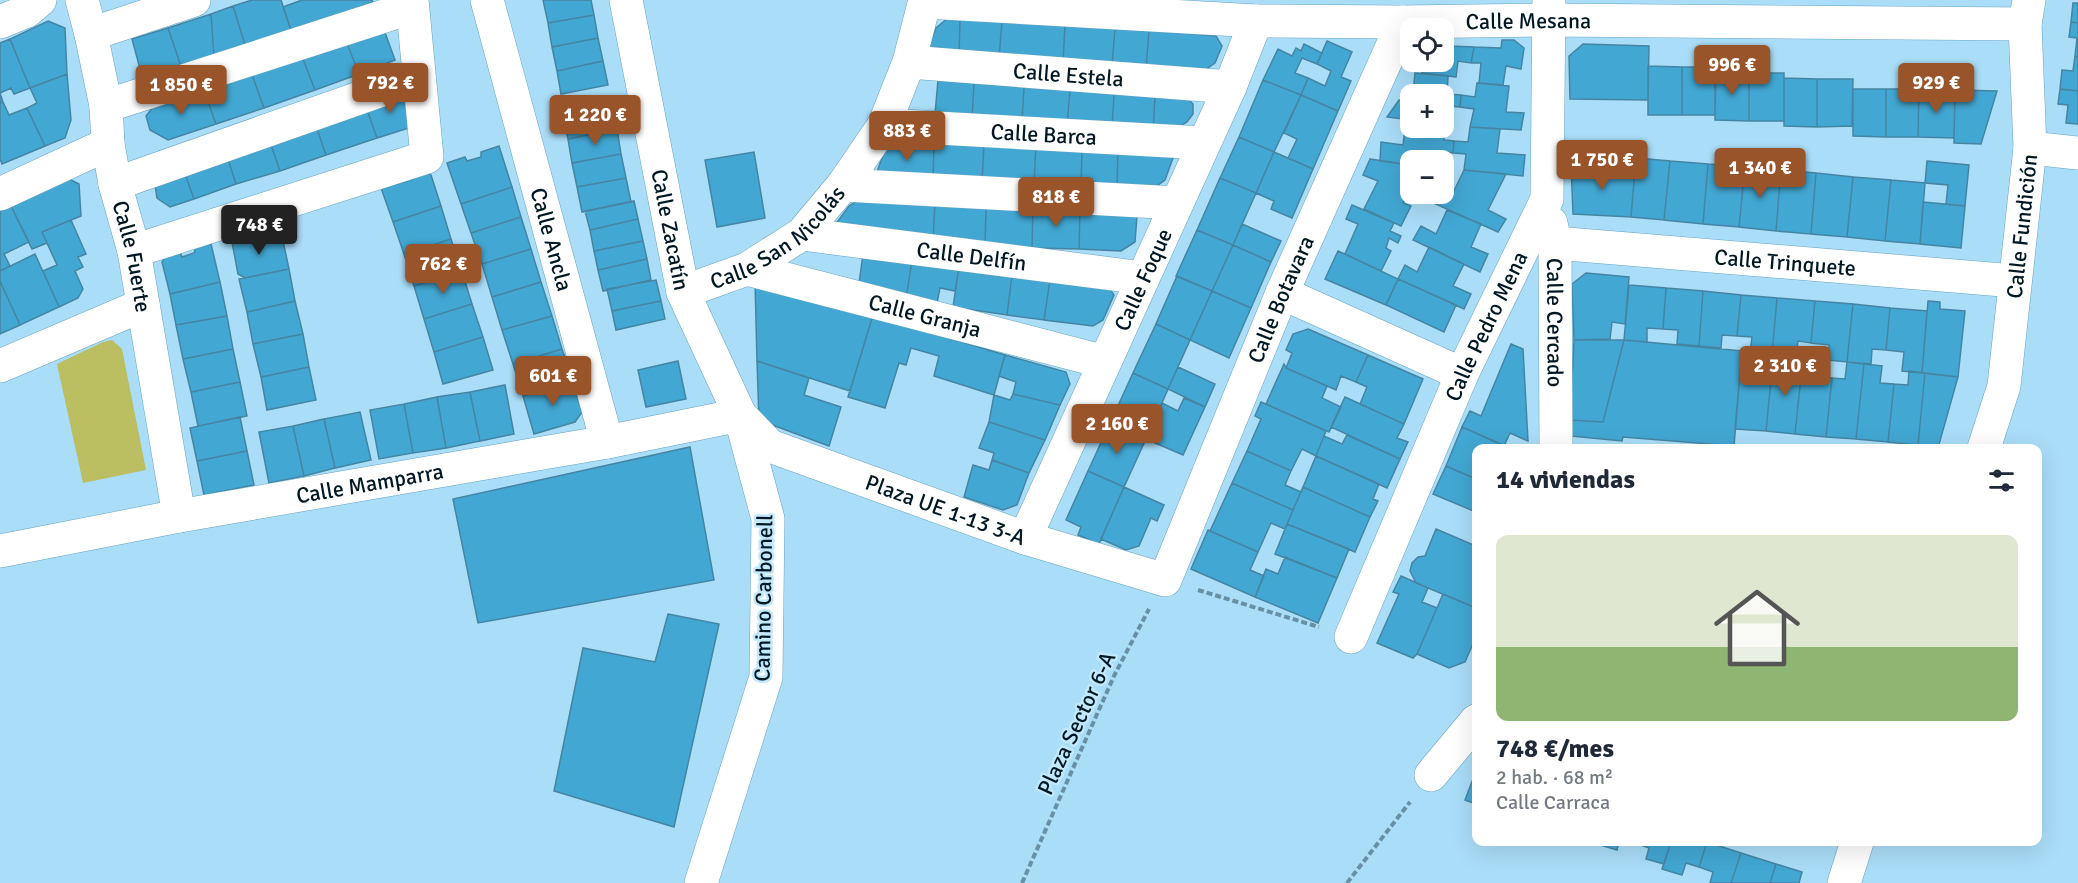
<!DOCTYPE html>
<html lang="es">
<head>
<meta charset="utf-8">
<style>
  body { margin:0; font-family:Signika,sans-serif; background:#f6f6f7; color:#1f2937; height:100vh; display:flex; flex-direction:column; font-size:22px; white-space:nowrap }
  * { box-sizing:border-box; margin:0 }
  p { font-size:20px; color:#747a83 }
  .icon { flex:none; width:33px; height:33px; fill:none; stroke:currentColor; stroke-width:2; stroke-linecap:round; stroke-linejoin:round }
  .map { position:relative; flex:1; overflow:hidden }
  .sheet { position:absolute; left:1472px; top:444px; width:570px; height:402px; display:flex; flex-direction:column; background:#fff; border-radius:12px; box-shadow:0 6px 24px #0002 }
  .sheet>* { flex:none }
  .controls { position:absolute; left:1400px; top:18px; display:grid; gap:12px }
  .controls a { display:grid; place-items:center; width:54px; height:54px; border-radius:12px; background:#fff; box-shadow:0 6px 24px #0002; font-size:30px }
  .price { position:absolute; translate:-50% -51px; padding:0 14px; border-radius:6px; background:#995429; color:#fff; font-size:20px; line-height:39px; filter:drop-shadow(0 2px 3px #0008) }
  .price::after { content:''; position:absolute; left:50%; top:36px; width:18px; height:14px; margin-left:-9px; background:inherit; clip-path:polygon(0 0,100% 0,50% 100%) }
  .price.current { background:#222; color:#fff }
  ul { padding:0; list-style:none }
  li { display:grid; align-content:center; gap:12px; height:318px; padding:0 24px }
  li+li { border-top:2px solid #e0e1e3 }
  li span { display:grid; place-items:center; height:186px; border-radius:12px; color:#555 }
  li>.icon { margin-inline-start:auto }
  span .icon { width:108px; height:108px; fill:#fffc; stroke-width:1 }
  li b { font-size:26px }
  h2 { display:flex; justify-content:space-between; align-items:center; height:72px; padding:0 24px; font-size:26px }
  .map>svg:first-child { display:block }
  .green { fill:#bbbe61 }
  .building { fill:#42a7d3; stroke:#4585a3; stroke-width:1.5 }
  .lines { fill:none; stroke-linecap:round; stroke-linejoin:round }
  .minor-casing { stroke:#64a4c3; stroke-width:34 }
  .path { stroke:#6890a5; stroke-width:4; stroke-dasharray:6 3; stroke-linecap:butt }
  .minor { stroke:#fff; stroke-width:33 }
  .labels { text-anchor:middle; stroke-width:5; stroke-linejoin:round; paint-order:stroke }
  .street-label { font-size:22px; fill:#001824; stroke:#c2e8fc }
</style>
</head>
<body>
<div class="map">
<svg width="2078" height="883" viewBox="0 0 2078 883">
  <rect width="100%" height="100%" fill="#aaddf8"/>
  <path class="green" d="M112,340L122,349L146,470L83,483L57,364L103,342Z"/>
  <path class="building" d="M252,0H281L292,33L246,48L233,6Z
    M302,0H372L373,2L292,33L283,7Z
    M543,0H591L594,15L548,23Z
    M2073,3H2078V23L2071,22Z
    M233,6L246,48L214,58L211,14Z
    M211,14L214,58L182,69L168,28Z
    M594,15L598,38L552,47L548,23Z
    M948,18L960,19L959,55L932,53L929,46L936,28Z
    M960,19L1002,21L999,58L959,55Z
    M48,21L65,28L67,74L30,88L10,39Z
    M1002,21L1065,25L1063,62L999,58Z
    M2071,22L2078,23V57L2075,56L2077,38L2069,37Z
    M1065,25L1115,28L1112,66L1063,62Z
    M383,27L395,60L359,74L345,38Z
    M168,28L182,69L143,80L132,39Z
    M1115,28L1149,30L1146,69L1112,66Z
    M1149,30L1216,36L1222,46L1215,63L1199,74L1146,69Z
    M345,38L359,74L315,90L301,54Z
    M598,38L603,61L557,71L552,47Z
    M10,39L30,88L14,94L11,88L0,93L3,102L0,103V43Z
    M1502,40H1514L1524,48L1521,69L1506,66L1503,85L1479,83L1481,63H1471L1474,47L1501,48Z
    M1327,41L1352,52L1341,77L1351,81L1338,111L1301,95L1308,78L1325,86L1331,71L1317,64Z
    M1443,41L1451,42L1450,46L1474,47L1471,63L1458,61L1456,77L1422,73L1423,62H1443Z
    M1304,44L1322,53L1317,64L1302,58L1295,73L1308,78L1301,95L1263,80L1278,49L1292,56L1296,48L1301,51Z
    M1583,44L1649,46L1648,100L1570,99L1569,56Z
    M301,54L315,90L264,108L251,72Z
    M2075,56L2078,57V91L2060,89L2062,70L2073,71Z
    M603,61L608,85L561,94L557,71Z
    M1648,66L1682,67V115H1648Z
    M1682,67H1716L1715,115H1682Z
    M251,72L264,108L216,124L203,88Z
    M1715,72L1749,73V121L1715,120Z
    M1415,73L1448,76L1447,94L1461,95L1460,107L1445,106V123H1443V94H1413Z
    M1749,73H1784V121H1749Z
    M67,74L71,120L65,138L45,146L27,108L37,103L30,88Z
    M1784,78L1817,79V127L1784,126Z
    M1817,79H1853L1852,126L1817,127Z
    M938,80L974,83L972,117L935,114Z
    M1263,80L1301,95L1274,152L1239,137Z
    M974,83L1024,87L1022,121L972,117Z
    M1477,83L1509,86L1506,112L1524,113L1521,130L1470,127L1474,109L1460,107L1461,95L1475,97Z
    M1024,87L1070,90L1067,124L1022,121Z
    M203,88L216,124L168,140L150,130L146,116L154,106Z
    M1853,89H1886V137L1853,136Z
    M1886,89H1919L1918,137H1886Z
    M1919,89L1955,90L1954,138L1918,137Z
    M2060,89L2078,91V124L2066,123L2068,105L2058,104Z
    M403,90L415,126L377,138L365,104Z
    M1070,90L1114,94L1112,128L1067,124Z
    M1955,90L1997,91L1981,144L1954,143Z
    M1114,94L1155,96L1153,132L1112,128Z
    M1301,95L1338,111L1313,169L1288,158L1297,139L1284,133Z
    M1155,96L1187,98L1193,104V114L1187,122L1169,133L1153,132Z
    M1399,100L1410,101V120L1387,117Z
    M3,102L9,115L27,108L45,146L2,164L0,159V103Z
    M365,104L377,138L326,155L315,123Z
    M612,107L617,129L568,139L563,116Z
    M1406,119L1410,120V128H1443V123H1445L1444,140L1454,141L1453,153L1447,152L1446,169H1443V160H1410V165L1380,161L1381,142L1403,145Z
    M315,123L326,155L280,171L269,139Z
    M1470,127L1500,129L1497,153L1525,155L1523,176L1464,170L1466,154L1453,153L1454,141L1468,142Z
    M617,129L621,154L572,163L568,139Z
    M1239,137L1274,152L1256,193L1220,178Z
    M269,139L280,171L236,184L227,156Z
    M894,140L934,141L933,182L874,180L886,147Z
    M934,141L984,143L982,183L933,182Z
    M984,143L1036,145L1034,184L982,183Z
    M1036,145L1082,147L1081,186L1034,184Z
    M499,146L512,187L461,204L447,163L465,157L467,161L481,157V152Z
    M1082,147H1118L1117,189L1081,186Z
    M1118,147L1169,149L1173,158L1165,180L1151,190L1117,189Z
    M754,152L765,218L717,227L705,160Z
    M1274,152L1313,169L1292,218L1271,209L1274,201L1256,193Z
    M621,154L626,178L577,187L572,163Z
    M227,156L236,184L194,199L184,171Z
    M1636,158L1670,161L1664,220L1631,217Z
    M1370,159L1410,165V194H1422L1418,201L1408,196L1403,203L1411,206L1401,226L1364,209L1378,181L1363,175Z
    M1670,161L1708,164L1703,224L1664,220Z
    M1927,161L1969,165L1965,206L1946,204L1948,185L1925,183Z
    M1708,164L1745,167L1739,227L1703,224Z
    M1571,166L1635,170L1631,217L1573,214Z
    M1745,167L1781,170L1776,231L1739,227Z
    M1464,170L1506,174L1488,210L1506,219L1498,232L1431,202L1435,194H1443V190L1452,195Z
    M1781,170L1816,173L1811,234L1776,231Z
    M184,171L194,199L170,207L157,198L154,178Z
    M425,171L431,175L441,206L393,222L380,185L396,180L397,184L413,179L412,174Z
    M1816,173L1853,177L1847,237L1811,234Z
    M1853,177L1891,180L1885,241L1847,237Z
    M626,178L631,202L582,212L577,187Z
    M1220,178L1256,193L1233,245L1197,230Z
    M69,179L79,184L81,216L42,232L47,243L32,249L11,206Z
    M1891,180L1925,183L1920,244L1885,241Z
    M512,187L521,217L471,233L461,204Z
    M860,199L935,204L933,242L833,228L849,206Z
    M634,201L638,219L590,230L585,211Z
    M1923,202L1965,206L1961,248L1920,244Z
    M935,204L986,206L985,247L933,242Z
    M1352,205L1394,223L1390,231L1401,236L1398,243L1389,238L1386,248L1391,251L1381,271L1345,254L1358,224L1346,219Z
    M11,206L29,242L4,254L10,266L0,271V211Z
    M441,206L451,239L404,254L393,222Z
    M986,206L1033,208L1032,248L985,247Z
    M1033,208L1080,209L1079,249L1032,248Z
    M1080,209L1137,216L1135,242L1121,251L1079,249Z
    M1447,210L1481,224L1471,247L1488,254L1480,272L1413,240L1421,226L1436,234Z
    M521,217L531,249L482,264L471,233Z
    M638,219L643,241L594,251L590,230Z
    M71,220L86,254L78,257L83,267L75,271L83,289L78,298L59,307L43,271L57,265L42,232Z
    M1242,224L1281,241L1271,262L1233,245Z
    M1197,230L1233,245L1212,291L1176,276Z
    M250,234L252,242L282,236L289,269L245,278L238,274L231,237Z
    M451,239L462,272L414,286L404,254Z
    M643,241L647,259L598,270L594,251Z
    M211,244L220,282L170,294L162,262L166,256L180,252L182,257L194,253L196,247Z
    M1233,245L1271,262L1251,308L1212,291Z
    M1429,247L1464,264L1453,286L1471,294L1464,309L1398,279L1405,265L1417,272Z
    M531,249L541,282L492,297L482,264Z
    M1338,251L1398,279L1386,305L1325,279Z
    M35,254L59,307L20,325L0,281V271Z
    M863,254L912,261L906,298L858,291Z
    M647,259L651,280L603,291L598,270Z
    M912,261L959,267L955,291L940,288L937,303L906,298Z
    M959,267L1012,275L1007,315L953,307Z
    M289,269L295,301L247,312L239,279Z
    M462,272L472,304L424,319L414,286Z
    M1586,273L1629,277L1625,324L1612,322L1610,339L1574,340L1572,284Z
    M1012,275L1050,280L1044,320L1007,315Z
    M1177,276L1212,291L1190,340L1156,324Z
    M1398,279L1456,305L1444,332L1386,305Z
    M656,280L661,301L612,311L607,289Z
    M1050,280L1108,286L1114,295L1103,320L1093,326L1044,320Z
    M0,281L20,325L0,334Z
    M755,281L873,315L850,391L757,361Z
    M220,282L227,316L176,325L170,294Z
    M541,282L552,316L502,330L492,297Z
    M1629,285L1666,288L1663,329L1647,328V342L1624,340Z
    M1666,288L1703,291L1699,346L1677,344L1678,330L1663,329Z
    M1212,291L1251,308L1229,358L1190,340Z
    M1703,291L1741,295L1737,336L1722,335L1721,348L1699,346Z
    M1741,295L1777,298L1772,354L1750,352L1752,337L1737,336Z
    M1777,298L1815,301L1811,343L1798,341L1796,356L1772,354Z
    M295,301L303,334L253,344L247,312Z
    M661,301L665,319L616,330L612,311Z
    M1815,301L1853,304L1847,362L1828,360L1829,345L1811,343Z
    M1928,301L1940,302V309L1965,311L1958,377L1922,373Z
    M472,304L483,337L434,352L424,319Z
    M1853,304L1890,308L1886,350L1872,349L1871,364L1847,362Z
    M1890,308L1927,311L1922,373L1902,371L1904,352L1886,350Z
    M873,315L1005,355L994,395L934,376L939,356L911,348L906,365L899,363L885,408L848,397Z
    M227,316L233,349L183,359L176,325Z
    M552,316L562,349L513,364L502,330Z
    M1156,324L1190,340L1168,389L1133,373Z
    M1308,329L1368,355L1356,382L1341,376L1336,390L1286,368L1292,353L1286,350L1293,334Z
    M303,334L309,367L261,377L253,344Z
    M483,337L493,370L443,384L434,352Z
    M1574,340H1624L1603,422L1570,420Z
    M1624,340L1742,351L1734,446L1623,437L1622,441L1571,436L1570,420L1603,422Z
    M1511,344L1523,349L1528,441L1510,433L1504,446L1462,427L1470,411L1481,416Z
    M233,349L240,382L191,392L183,359Z
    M562,349L573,381L523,396L513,364Z
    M1742,351L1760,353L1758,368L1772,370L1766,431L1735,429Z
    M1005,355L1066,372L1070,384L1060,405L1013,394L1016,382L999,376Z
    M1368,355L1423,379L1404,424L1360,404L1367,387L1356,382Z
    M1785,355L1803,358L1795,434L1766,431L1772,370L1784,371Z
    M1803,358L1819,360L1817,376L1832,378L1826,437L1795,434Z
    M678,361L686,399L646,407L638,370Z
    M757,361L809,378L804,395L841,407L829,446L759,420Z
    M1847,362L1864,364L1856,439L1826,437L1832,378L1845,379Z
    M1284,364L1286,368L1327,386L1322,398L1341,407L1329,432L1266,404Z
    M1864,364L1882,366L1880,383L1894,384L1888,442L1856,439Z
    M309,367L316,400L267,410L261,377Z
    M1178,367L1215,384L1205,407L1168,389Z
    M1909,371L1925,373L1918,445L1888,442L1894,384L1908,385Z
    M1133,373L1168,389L1146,439L1110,423Z
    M1925,373L1958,377L1938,448L1918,445Z
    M573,381L582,412L575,422L534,434L523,396Z
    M240,382L247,416L198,426L191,392Z
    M505,385L514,434L480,441L470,392Z
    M470,392L480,441L446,448L437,397Z
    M1013,394L1060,405L1045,440L989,422L994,395L1010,400Z
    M437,397L446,448L413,453L404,404Z
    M1345,397L1404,424L1397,438L1408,442L1400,459L1331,427Z
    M1184,398L1205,407L1183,455L1146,439L1162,403L1178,411Z
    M1261,402L1326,431L1316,456L1302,449L1291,471L1247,451L1261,419L1255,416Z
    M404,404L413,453L379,459L370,410Z
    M360,412L371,460L335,468L324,419Z
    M240,417L247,451L197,461L190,428Z
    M324,419L335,468L304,476L293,426Z
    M989,422L1045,440L1029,473L992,460L994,453L979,448Z
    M1110,423L1146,439L1124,487L1088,471Z
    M293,426L304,476L269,483L259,432Z
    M1462,427L1510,448H1476V479L1446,466Z
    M1347,435L1400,459L1387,488L1316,456L1324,436L1342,444Z
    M690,447L714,580L478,623L453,499Z
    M247,451L254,485L204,495L197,461Z
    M1247,451L1291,471L1285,485L1301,492L1293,510L1232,483Z
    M1316,456L1379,484L1373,499L1378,501L1370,517L1303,487Z
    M992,460L1029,473L1017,505L1003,510L964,497L973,465L989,470Z
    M1446,466L1476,479V512L1433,494Z
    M1088,471L1124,487L1099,544L1078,535L1081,527L1066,520Z
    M1232,483L1293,510L1285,529L1271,523L1258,552L1210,531Z
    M1124,487L1164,505L1157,521L1151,518L1139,546L1126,550L1101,539Z
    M1303,487L1370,517L1355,552L1287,524Z
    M1287,524L1349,549L1337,578L1275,554Z
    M1436,529L1476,546V608L1416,583L1410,571L1412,563L1418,557L1425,556Z
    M1208,530L1258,552L1250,570L1264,576L1255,597L1191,569Z
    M1285,557L1337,578L1318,623L1255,597L1266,569L1278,574Z
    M1401,576L1428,588L1422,602L1437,608L1417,654L1413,658L1377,643L1399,594L1393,592Z
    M1443,594L1476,608V637L1465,662L1449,668L1417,654Z
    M668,614L719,624L674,827L554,791L583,648L655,662Z
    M1476,771V804L1465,800Z
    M1597,842H1619L1617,850L1597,844Z
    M1635,842H1671L1664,864L1646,859L1649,848L1635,843Z
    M1671,842H1707L1699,867L1686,863L1682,875L1662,869Z
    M1707,842L1741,853L1731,883H1710L1713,872L1699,867Z
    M1741,853L1776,864L1770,883H1731Z
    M1776,864L1802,872L1799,883H1770Z"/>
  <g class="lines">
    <defs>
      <g id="minor">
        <path id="s1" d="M82,0L91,34L106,106L108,144L115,184L134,251L179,516"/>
        <path id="s2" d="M487,0L607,442"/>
        <path id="s3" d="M626,0L683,292L740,415L768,519L766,677L701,883"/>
        <path id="s4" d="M925,2L1256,21L1403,22L1549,20L2025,24"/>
        <path d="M0,22L27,11L40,0"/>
        <path d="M91,34L194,0"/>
        <path id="s5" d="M909,62L1230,87"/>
        <path d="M106,106L403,10"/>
        <path id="s6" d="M884,125L1204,143"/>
        <path d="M2030,148L2078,153"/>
        <path d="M115,184L419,77"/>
        <path d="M843,185L1177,203"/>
        <path d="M0,194L108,144"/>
        <path id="s7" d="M1551,223L1555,243L1556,448"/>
        <path id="s8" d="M802,234L1143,278"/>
        <path id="s9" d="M1555,243L2015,281"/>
        <path d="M134,251L427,157L412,0"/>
        <path id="s10" d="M747,269L1105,362"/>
        <path id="s11" d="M683,292L747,269L802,234L843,185L884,125L909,62L925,0"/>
        <path d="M1282,293L1462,374"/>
        <path d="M0,366L143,305"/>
        <path id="s12" d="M740,415L770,446L1025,538L1165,580L1282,293L1403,22"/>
        <path id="s13" d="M1984,448L2004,386L2030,148L2025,24L2029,0"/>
        <path id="s14" d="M1025,538L1230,87L1256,21"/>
        <path id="s15" d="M0,551L179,516L607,442L740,415"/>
        <path id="s16" d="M1351,637L1462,374L1547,199L1549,0"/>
        <path d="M1431,775L1476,721"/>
        <path d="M1844,883L1857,842"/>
      </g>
    </defs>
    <use href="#minor" class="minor-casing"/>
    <path class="path" d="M1198,590L1319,627
      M1022,883L1114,676L1149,609
      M1347,883L1410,802"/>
    <use href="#minor" class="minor"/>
  </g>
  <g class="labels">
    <g class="street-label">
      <text dy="8" stroke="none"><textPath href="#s4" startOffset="604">Calle Mesana</textPath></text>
      <text dy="8" stroke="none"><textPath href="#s5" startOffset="160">Calle Estela</textPath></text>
      <text dy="8" stroke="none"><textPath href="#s6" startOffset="160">Calle Barca</textPath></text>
      <text dy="8" stroke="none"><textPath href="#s13" startOffset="226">Calle Fundición</textPath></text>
      <text dy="8" stroke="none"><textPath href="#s3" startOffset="234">Calle Zacatín</textPath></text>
      <text dy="8" stroke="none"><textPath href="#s11" startOffset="111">Calle San Nicolás</textPath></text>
      <text dy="8" stroke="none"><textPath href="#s2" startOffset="248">Calle Ancla</textPath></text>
      <text dy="8" stroke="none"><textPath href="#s8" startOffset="171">Calle Delfín</textPath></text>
      <text dy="8" stroke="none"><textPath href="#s1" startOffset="262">Calle Fuerte</textPath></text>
      <text dy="8" stroke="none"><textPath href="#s9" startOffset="231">Calle Trinquete</textPath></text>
      <text dy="8" stroke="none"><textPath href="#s14" startOffset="284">Calle Foque</textPath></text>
      <text dy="8" stroke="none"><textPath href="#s12" startOffset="764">Calle Botavara</textPath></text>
      <text dy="8" stroke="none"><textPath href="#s10" startOffset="184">Calle Granja</textPath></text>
      <text dy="8" stroke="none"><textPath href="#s7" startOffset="100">Calle Cercado</textPath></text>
      <text dy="8" stroke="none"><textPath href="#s16" startOffset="339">Calle Pedro Mena</textPath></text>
      <text dy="8" stroke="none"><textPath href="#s15" startOffset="376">Calle Mamparra</textPath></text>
      <text dy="8" stroke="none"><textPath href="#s12" startOffset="230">Plaza UE 1-13 3-A</textPath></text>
      <text transform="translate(763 598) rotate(-89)" y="8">Camino Carbonell</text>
      <text transform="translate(1076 723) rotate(-65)" y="8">Plaza Sector 6-A</text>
    </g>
  </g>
</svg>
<div class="controls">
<a><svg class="icon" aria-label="locate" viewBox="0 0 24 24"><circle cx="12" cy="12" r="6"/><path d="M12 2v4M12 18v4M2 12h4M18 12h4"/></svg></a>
<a>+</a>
<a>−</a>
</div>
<b class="price" style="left:1732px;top:96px">996 €</b>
<b class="price" style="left:390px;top:114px">792 €</b>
<b class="price" style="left:1936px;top:114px">929 €</b>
<b class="price" style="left:181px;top:116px">1 850 €</b>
<b class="price" style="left:595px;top:146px">1 220 €</b>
<b class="price" style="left:907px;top:162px">883 €</b>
<b class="price" style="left:1602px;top:191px">1 750 €</b>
<b class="price" style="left:1760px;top:199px">1 340 €</b>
<b class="price" style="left:1056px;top:228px">818 €</b>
<b class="price current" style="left:259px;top:256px">748 €</b>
<b class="price" style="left:443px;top:295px">762 €</b>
<b class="price" style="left:1785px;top:397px">2 310 €</b>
<b class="price" style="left:553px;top:407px">601 €</b>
<b class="price" style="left:1117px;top:455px">2 160 €</b>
<section class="sheet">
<h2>14 viviendas<svg class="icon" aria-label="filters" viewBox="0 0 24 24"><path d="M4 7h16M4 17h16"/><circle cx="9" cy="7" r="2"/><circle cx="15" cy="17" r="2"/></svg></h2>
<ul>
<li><span style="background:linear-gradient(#dfe7d0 60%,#8fb573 0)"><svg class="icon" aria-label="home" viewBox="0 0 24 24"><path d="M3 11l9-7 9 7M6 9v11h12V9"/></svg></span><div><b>748 €/mes</b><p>2 hab. · 68 m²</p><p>Calle Carraca</p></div></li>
</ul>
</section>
</div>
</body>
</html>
